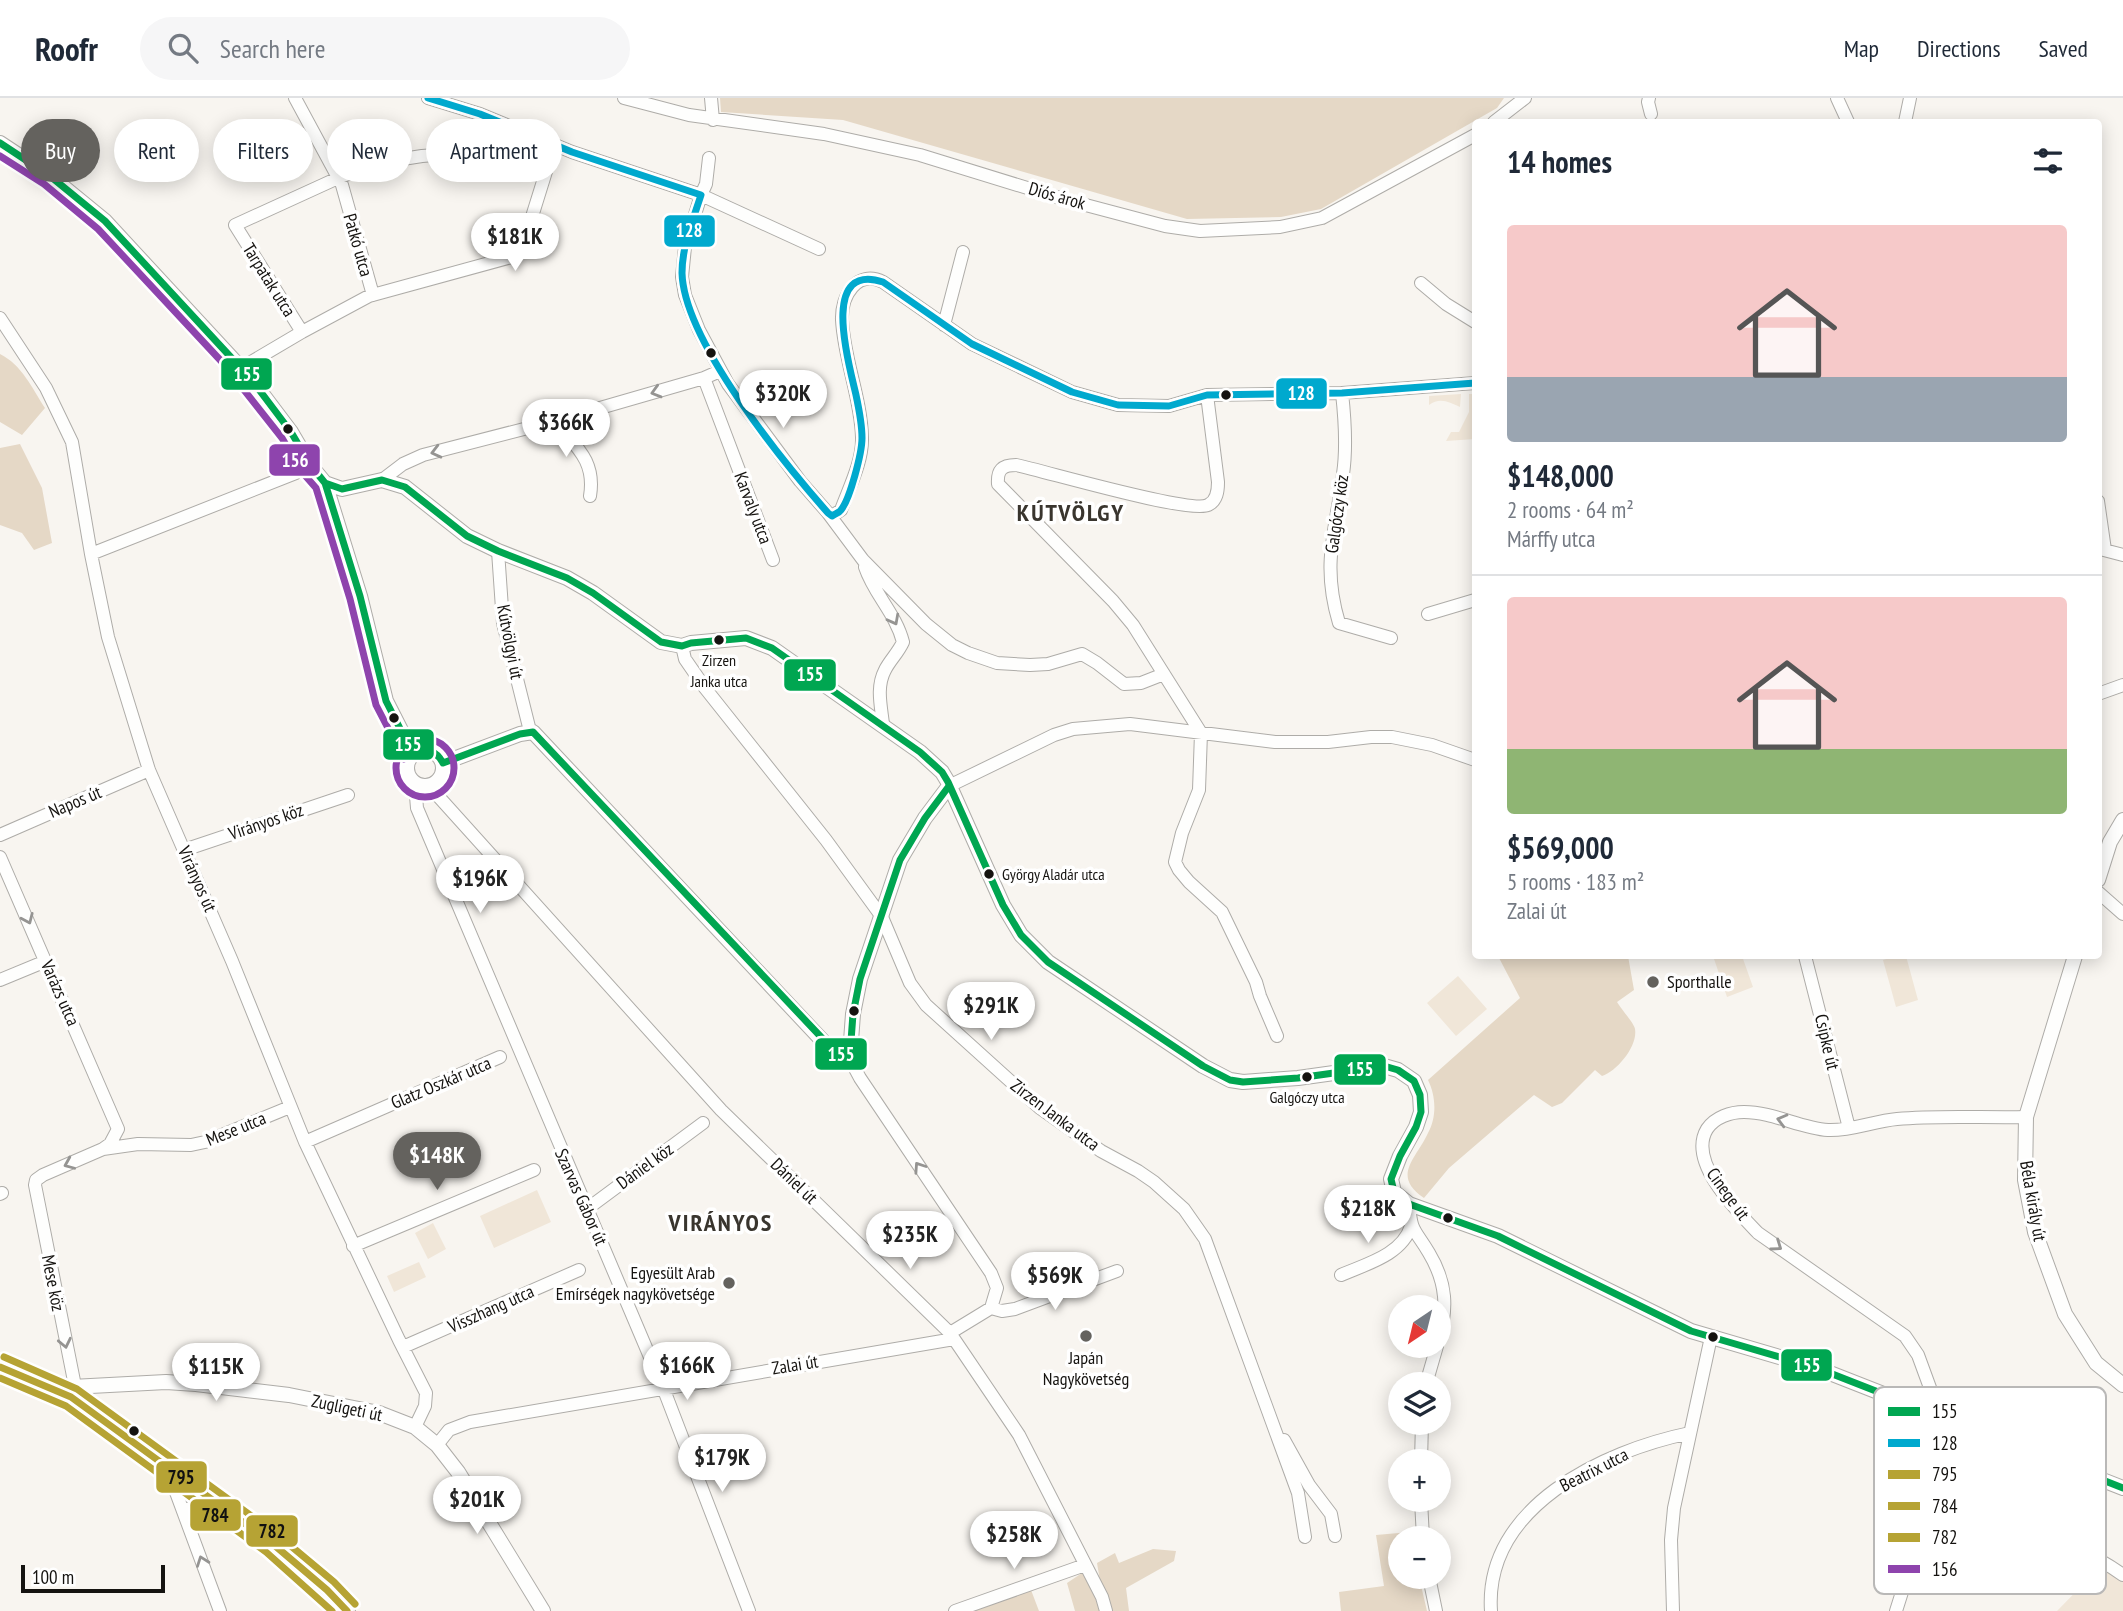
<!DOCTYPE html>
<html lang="en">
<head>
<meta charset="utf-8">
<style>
  body { margin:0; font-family:"PT Sans Narrow",sans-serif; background:#f6f6f7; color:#1f2937; height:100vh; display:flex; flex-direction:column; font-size:26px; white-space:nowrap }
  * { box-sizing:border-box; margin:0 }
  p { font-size:23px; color:#747a83 }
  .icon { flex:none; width:38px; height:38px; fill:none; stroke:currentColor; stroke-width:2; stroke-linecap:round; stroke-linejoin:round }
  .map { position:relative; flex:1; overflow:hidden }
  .details { position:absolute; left:1472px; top:21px; width:630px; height:840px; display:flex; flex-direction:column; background:#fff; border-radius:7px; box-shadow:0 4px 18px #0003 }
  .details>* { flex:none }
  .top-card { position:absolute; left:21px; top:21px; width:665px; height:63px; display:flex; gap:14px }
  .needle { width:46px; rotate:215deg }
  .tools { position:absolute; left:1388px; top:1197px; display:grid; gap:14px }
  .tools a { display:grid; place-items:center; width:63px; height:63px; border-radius:50%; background:#fff; box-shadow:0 4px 18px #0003; font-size:35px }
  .scale { position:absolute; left:21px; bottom:18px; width:144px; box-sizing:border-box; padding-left:7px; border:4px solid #151310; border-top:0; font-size:19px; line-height:24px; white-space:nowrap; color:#151310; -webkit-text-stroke:5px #fff; paint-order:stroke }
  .price { position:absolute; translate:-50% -60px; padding:0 16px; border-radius:24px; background:#fff; color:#222; font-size:23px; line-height:46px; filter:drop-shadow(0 2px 4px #0008) }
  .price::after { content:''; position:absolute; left:50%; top:42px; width:21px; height:16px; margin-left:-10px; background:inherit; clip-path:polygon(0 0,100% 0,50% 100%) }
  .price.on { background:#64625e; color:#fff }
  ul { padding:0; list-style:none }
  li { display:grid; align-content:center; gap:14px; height:371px; padding:0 35px }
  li+li { border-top:2px solid #e0e1e3 }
  li span { display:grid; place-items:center; height:217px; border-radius:7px; color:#555 }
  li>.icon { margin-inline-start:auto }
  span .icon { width:126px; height:126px; fill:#fffc; stroke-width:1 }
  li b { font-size:30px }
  h2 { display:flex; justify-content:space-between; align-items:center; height:84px; padding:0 35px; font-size:30px }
  .tag { padding:0 24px; border-radius:32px; background:#fff; box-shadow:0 4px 18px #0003; font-size:24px; line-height:63px }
  .tag.on { background:#64625e; color:#fff }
  header { display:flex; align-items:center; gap:42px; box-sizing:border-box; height:98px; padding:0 35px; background:#fff; border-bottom:2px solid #e0e1e3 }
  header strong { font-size:33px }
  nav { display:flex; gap:38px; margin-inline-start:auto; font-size:24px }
  .search { width:490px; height:63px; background:#f6f6f7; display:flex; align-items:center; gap:18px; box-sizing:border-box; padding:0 24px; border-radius:38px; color:#747a83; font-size:26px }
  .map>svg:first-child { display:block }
  .green { fill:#f0e6d8 }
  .forest { fill:#e5d8c6 }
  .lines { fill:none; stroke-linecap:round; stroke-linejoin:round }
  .minor-casing { stroke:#aeaca8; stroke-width:14 }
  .tertiary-casing { stroke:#aeaca8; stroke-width:16 }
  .secondary-casing { stroke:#aeaca8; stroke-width:18 }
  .minor { stroke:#fefefd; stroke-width:12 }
  .tertiary { stroke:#fefefd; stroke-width:14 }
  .secondary { stroke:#f5f3ef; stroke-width:16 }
  .bus-1-casing { stroke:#fff; stroke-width:12 }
  .bus-2-casing { stroke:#fff; stroke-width:12 }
  .bus-3-casing { stroke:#fff; stroke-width:12 }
  .bus-4-casing { stroke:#fff; stroke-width:12 }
  .bus-5-casing { stroke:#fff; stroke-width:12 }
  .bus-6-casing { stroke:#fff; stroke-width:12 }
  .bus-1 { stroke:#00a651; stroke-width:7 }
  .bus-2 { stroke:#00a9ce; stroke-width:7 }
  .bus-3 { stroke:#b6a334; stroke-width:7 }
  .bus-4 { stroke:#b6a334; stroke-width:7 }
  .bus-5 { stroke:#b6a334; stroke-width:7 }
  .bus-6 { stroke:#8e44ad; stroke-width:7 }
  .oneway { stroke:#959492 }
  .bus-dot { fill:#151310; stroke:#fff; stroke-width:2.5 }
  .poi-dot { fill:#64625e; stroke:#fff; stroke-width:2.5 }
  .labels { text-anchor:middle; stroke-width:7; stroke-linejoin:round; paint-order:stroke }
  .bus-label { font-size:16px; fill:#151310; stroke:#fff }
  .street-label { font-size:18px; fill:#151310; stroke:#fff }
  .poi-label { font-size:18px; fill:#151310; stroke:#fff; text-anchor:start }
  .district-label { font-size:24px; font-weight:bold; letter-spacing:2px; fill:#39352e; stroke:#fff }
  .key { fill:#fff; stroke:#b9b8b7; stroke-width:2 }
  .key-label { font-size:19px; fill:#151310 }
  .line-badge { stroke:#fff; stroke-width:2.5 }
  .badge-label { font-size:19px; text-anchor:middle; font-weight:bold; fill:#fff }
  .pale-badge-label { font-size:19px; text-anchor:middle; font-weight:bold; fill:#111 }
</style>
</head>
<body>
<header>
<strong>Roofr</strong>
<div class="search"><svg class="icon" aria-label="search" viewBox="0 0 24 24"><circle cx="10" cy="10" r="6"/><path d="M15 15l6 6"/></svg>Search here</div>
<nav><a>Map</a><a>Directions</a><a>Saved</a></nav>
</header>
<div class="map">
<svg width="2123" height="1513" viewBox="0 0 2123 1513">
  <rect width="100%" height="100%" fill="#f8f5f0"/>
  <path class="green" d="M1461,296L1460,309C1449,304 1440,299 1429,307V298Z
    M1469,296H1475V341L1446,343L1451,334H1459L1469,314Z
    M1713,858H1742L1753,889L1727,899Z
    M1897,858H1906L1918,902L1896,909L1883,862Z
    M1458,878L1487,911L1456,938L1427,905Z
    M537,1092L551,1124L494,1150L480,1118Z
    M433,1125L446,1151L428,1161L415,1135Z
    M419,1164L426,1179L394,1194L387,1178Z
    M2105,1464L2123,1477V1513H2057Z"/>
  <path class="forest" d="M720,0H1504L1497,10L1321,111L1281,119L1187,121L843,22L721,14Z
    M0,256C22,267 32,290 45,310L22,337L0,324Z
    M20,346L42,390L52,445L34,452L22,435L0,427V350Z
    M1498,858H1628L1634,892L1617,904C1621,911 1634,925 1635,931C1638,948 1617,973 1602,978L1595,972L1562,1005L1552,1009L1534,997L1449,1070L1424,1100C1391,1078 1416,1061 1428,1035C1437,1019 1436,998 1428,982L1520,900Z
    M1410,1434L1412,1440H1400V1479H1419L1427,1513H1341L1339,1494L1384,1488L1376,1437Z
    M1153,1451L1176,1453L1174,1463L1126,1490L1129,1513H1075L1067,1485L1082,1475L1091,1487L1100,1483L1097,1465L1115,1455L1119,1465Z
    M1031,1492L1039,1513H974Z"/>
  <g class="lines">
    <defs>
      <path id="minor" d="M295,0L342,87L373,197
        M428,0L480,16L572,54L701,97L685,149L682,179L685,197L699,232L728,286L800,383L828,415L863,462L926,526L952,547L968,555L997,565L1030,567L1048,566L1082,556L1097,565L1124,586L1141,585L1164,576
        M624,0L689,17L824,36L920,57L1063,101L1165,128L1200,133L1280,129L1322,120L1475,37
        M711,0L713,22
        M1649,0L1648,4L1651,16
        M1837,0L1848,24
        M1494,24L1525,0
        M1905,24L1910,0
        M709,60L706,86L701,97L819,151
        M1421,185L1446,206L1475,224
        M0,220L46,290L72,344L91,456L108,539L149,672L232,863L305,1044L399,1242L426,1295L425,1308L415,1329
        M944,227L963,154
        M241,270L302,234L369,198L515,158L521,154L554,48L422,58L377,65L338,80L235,127L302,234
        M704,280L773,462
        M1342,295C1345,322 1347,349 1343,376C1336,433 1321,465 1339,525L1391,540
        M1207,297L1218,384C1218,393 1217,403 1208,407C1190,416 1045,373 1016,367C1002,367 997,372 998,386L1113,503L1133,527L1201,635L1199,692L1182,735L1175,764L1179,772L1189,784L1222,814L1256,884L1260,898L1277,938
        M555,323C575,348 596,362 590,398
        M382,382L403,366L423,357L555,323L704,280L720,273
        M2098,403L2105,452
        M828,415L832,418L841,412C849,390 863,363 862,339C861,300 844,261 842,222C841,198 857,171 883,184L972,246L1072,294L1118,307L1169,308L1207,297L1342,295L1475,285
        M2100,451L2123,457
        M498,453L503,525L530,633
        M91,456L296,375
        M865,469C874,496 896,516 903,544C898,555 890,562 885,572C876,589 881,608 883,626
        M1428,516L1475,502
        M682,548L685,561L705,590L826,742L882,819L910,885L926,907L1040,1010L1101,1053L1138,1073L1154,1084L1184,1111L1205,1141L1298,1395L1305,1439
        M2098,596L2123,587
        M415,686L417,710L664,1292L749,1513
        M429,688L721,1012L950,1235L1019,1337L1102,1499L1106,1513
        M949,688L1054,637L1073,631L1130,626L1275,644H1328L1371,639H1392L1432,647L1475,662
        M0,737L149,672
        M184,752L348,697
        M0,759L118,1031
        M2098,794L2123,816
        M1805,858L1849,1030
        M0,882L46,863
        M846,954L860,980L991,1175L997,1190L991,1210
        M305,1044L500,959
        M103,1051L138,1046L191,1047L205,1044L290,1009
        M0,1096L2,1095
        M1409,1106C1411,1135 1415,1131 1429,1155C1447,1185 1448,1211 1438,1244
        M587,1111L703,1025
        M353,1148L534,1072
        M1341,1177C1366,1166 1402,1157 1411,1128
        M950,1235L991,1210L1002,1213L1015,1211L1117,1173
        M403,1249L579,1172
        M1426,1286L1437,1248
        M75,1288L35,1087L36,1082L43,1077L103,1051L110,1046L118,1031
        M1940,1317L1918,1257L1905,1238L1758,1135C1737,1113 1687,1064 1707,1031C1715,1019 1731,1014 1744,1014C1773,1014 1800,1030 1828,1032C1851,1033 1874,1023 1897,1021C1939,1017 1983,1020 2026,1019
        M1284,1342L1309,1387L1331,1416L1335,1438
        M437,1347L449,1332L470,1324L954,1241
        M1421,1363L1422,1325
        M167,1370L220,1513
        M1939,1373C1962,1405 1996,1415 2030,1430C2062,1443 2095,1457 2123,1477
        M1421,1402L1423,1440
        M184,1414L207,1399
        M1429,1479L1436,1513
        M955,1513L1085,1467
        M1491,1513C1484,1409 1603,1353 1690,1335
        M1673,1513L1671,1442L1674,1410L1711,1239
        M1896,1513L1956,1323"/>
      <path id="tertiary" d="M0,45L50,78L105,123L251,281L291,334L311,368L325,385L342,391L382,382L405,389L467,438L498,453L567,480L593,495L661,544L682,548L691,545L746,540L772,550L920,654L942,674L948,684L1003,807L1021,837L1048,864L1203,968L1230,982L1243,984L1298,980L1384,968L1398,972L1414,983L1420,997L1421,1014L1416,1029L1400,1058L1391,1081L1394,1094L1409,1106L1498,1138L1691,1233L1817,1270L2123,1390
        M325,385L360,498L386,603L413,656
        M407 670a18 18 0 1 1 36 0a18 18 0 1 1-36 0Z
        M443,665L520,636L533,634L834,955L838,957L846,954L851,943L853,916L860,881L900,762L925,720L949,688
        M2098,782L2110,744L2123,722
        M2075,858L2026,1019L2025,1082L2035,1134L2065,1216L2096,1265L2123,1287
        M53,1290L166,1284L196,1286L289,1297L379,1315L415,1329L437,1347L458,1374L543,1513"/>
      <path id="secondary" d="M0,1269L53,1290L71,1299L273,1446L327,1492L347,1513"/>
    </defs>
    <use href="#minor" class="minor-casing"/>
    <use href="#tertiary" class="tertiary-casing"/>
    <use href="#secondary" class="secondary-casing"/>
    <use href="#minor" class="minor"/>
    <use href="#tertiary" class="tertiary"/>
    <use href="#secondary" class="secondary"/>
    <defs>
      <path id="bus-1" d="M0,45L50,78L105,123L251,281L291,334L311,368L325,385L342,391L382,382L405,389L467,438L498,453L567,480L593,495L661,544L682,548L691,545L746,540L772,550L920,654L942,674L948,684L1003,807L1021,837L1048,864L1203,968L1230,982L1243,984L1298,980L1384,968L1398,972L1414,983L1420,997L1421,1014L1416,1029L1400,1058L1391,1081L1394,1094L1409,1106L1498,1138L1691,1233L1817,1270L2123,1390
        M313,370L325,385L360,498L386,603L413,656C426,649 436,652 443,665L520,636L533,634L838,957L846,954L851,943L853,916L860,881L900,762L925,720L949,688"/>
      <path id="bus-2" d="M428,0L480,16L572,54L701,97C693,122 682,148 682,175C684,243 783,364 828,415
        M828,415L832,418C835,416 839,415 841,412C850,401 862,355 862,340C862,326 859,311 856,297C850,270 818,163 883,184L972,246L1072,294L1118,307L1169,308L1207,297L1342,295L1475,285"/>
      <path id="bus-3" d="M0,1269L71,1299L273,1446L327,1492L347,1513"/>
      <path id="bus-4" d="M0,1280L66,1308L266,1454L332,1513"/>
      <path id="bus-5" d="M4,1259L77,1291L279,1438L334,1484L355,1506"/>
      <path id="bus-6" d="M0,58L44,86L98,131L222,264L282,340L302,374L316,390L350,501L376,607L404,661
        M396 670a29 29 0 1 1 58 0a29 29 0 1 1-58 0Z"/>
    </defs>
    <use href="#bus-1" class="bus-1-casing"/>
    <use href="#bus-2" class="bus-2-casing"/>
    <use href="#bus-3" class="bus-3-casing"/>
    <use href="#bus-4" class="bus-4-casing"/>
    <use href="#bus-5" class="bus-5-casing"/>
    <use href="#bus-6" class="bus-6-casing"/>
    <use href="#bus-1" class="bus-1"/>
    <use href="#bus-2" class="bus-2"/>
    <use href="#bus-3" class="bus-3"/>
    <use href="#bus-4" class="bus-4"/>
    <use href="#bus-5" class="bus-5"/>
    <use href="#bus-6" class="bus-6"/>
  </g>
  <defs><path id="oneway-chevron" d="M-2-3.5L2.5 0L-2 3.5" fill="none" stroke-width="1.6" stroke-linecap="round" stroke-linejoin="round" transform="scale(1.75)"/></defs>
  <g class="oneway">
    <use href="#oneway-chevron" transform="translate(656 294) rotate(164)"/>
    <use href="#oneway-chevron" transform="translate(436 354) rotate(166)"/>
    <use href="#oneway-chevron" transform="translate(894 522) rotate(62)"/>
    <use href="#oneway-chevron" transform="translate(28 821) rotate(66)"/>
    <use href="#oneway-chevron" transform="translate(1782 1022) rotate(-165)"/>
    <use href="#oneway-chevron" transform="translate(69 1066) rotate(157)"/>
    <use href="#oneway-chevron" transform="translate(919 1069) rotate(-124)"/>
    <use href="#oneway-chevron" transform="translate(1777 1148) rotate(35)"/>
    <use href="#oneway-chevron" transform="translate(65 1245) rotate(78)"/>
    <use href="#oneway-chevron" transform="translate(202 1463) rotate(-110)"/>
  </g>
  <g class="bus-dot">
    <circle cx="711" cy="255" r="6"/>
    <circle cx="1226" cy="297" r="6"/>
    <circle cx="288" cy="331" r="6"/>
    <circle cx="719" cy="542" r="6"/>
    <circle cx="394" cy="620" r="6"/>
    <circle cx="989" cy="776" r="6"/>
    <circle cx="854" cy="913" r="6"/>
    <circle cx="1307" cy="979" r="6"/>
    <circle cx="1448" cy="1120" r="6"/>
    <circle cx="1713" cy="1239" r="6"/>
    <circle cx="134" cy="1333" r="6"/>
  </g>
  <g class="poi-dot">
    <circle cx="1653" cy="884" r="7"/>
    <circle cx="729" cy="1185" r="7"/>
    <circle cx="1086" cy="1238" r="7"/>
  </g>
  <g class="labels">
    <g class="bus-label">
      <text x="719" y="568">Zirzen<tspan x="719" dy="21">Janka utca</tspan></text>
      <text x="1002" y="782" text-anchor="start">György Aladár utca</text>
      <text x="1307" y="1005">Galgóczy utca</text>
    </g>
    <g class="street-label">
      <text transform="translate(1057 98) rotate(16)" y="6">Diós árok</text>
      <text transform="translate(358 147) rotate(74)" y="6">Patkó utca</text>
      <text transform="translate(269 182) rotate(58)" y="6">Tarpatak utca</text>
      <text transform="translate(753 410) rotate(69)" y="6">Karvaly utca</text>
      <text transform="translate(1337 416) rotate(-82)" y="6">Galgóczy köz</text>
      <text transform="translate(510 544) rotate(79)" y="6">Kútvölgyi út</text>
      <text transform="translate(75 704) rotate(-23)" y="6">Napos út</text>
      <text transform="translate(266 724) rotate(-19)" y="6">Virányos köz</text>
      <text transform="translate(197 781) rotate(66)" y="6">Virányos út</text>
      <text transform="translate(60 895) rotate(66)" y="6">Varázs utca</text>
      <text transform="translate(1827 944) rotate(77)" y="6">Csipke út</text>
      <text transform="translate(441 985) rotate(-23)" y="6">Glatz Oszkár utca</text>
      <text transform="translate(1055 1017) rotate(37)" y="6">Zirzen Janka utca</text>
      <text transform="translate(236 1031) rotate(-22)" y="6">Mese utca</text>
      <text transform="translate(645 1068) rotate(-36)" y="6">Dániel köz</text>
      <text transform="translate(794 1083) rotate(44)" y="6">Dániel út</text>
      <text transform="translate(1728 1096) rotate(54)" y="6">Cinege út</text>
      <text transform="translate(581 1099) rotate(66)" y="6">Szarvas Gábor út</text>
      <text transform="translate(2033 1103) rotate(80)" y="6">Béla király út</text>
      <text transform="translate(53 1185) rotate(79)" y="6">Mese köz</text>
      <text transform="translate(491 1211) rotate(-24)" y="6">Visszhang utca</text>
      <text transform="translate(795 1267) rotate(-9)" y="6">Zalai út</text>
      <text transform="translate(347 1310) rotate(12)" y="6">Zugligeti út</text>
      <text transform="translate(1594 1372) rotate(-27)" y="6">Beatrix utca</text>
    </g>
    <g class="poi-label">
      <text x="1667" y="890">Sporthalle</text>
      <text x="715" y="1181" text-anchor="end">Egyesült Arab<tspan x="715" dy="21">Emírségek nagykövetsége</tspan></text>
      <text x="1086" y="1266" text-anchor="middle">Japán<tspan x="1086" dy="21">Nagykövetség</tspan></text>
    </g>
    <g class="district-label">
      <text x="1071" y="423">KÚTVÖLGY</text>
      <text x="721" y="1133">VIRÁNYOS</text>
    </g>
  </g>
  <rect x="1874" y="1289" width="232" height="207" rx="10" class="key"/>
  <rect x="1888" y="1309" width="32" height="9" fill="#00a651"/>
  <rect x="1888" y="1341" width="32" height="8" fill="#00a9ce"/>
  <rect x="1888" y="1372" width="32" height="9" fill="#b6a334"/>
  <rect x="1888" y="1404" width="32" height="8" fill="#b6a334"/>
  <rect x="1888" y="1435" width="32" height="9" fill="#b6a334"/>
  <rect x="1888" y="1467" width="32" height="8" fill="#8e44ad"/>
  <g class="key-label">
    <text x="1932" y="1320">155</text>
    <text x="1932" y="1352">128</text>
    <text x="1932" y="1383">795</text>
    <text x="1932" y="1415">784</text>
    <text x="1932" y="1446">782</text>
    <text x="1932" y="1478">156</text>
  </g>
  <g class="line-badge">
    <rect x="663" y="116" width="53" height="34" rx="7" fill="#00a9ce"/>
    <rect x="220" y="259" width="53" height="34" rx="7" fill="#00a651"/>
    <rect x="1275" y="279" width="53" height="33" rx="7" fill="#00a9ce"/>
    <rect x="268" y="345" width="53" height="34" rx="7" fill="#8e44ad"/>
    <rect x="783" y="560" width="54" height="34" rx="7" fill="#00a651"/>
    <rect x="382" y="630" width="53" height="33" rx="7" fill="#00a651"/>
    <rect x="814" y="939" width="54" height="34" rx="7" fill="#00a651"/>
    <rect x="1333" y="955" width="54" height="33" rx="7" fill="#00a651"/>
    <rect x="1780" y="1250" width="53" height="34" rx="7" fill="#00a651"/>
    <rect x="155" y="1362" width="53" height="34" rx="7" fill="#b6a334"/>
    <rect x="189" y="1400" width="53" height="34" rx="7" fill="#b6a334"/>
    <rect x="245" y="1416" width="54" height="34" rx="7" fill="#b6a334"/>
  </g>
  <g class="badge-label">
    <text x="689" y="139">128</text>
    <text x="247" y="283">155</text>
    <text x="1301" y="302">128</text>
    <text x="295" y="369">156</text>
    <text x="810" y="583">155</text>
    <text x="408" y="653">155</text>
    <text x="841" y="963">155</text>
    <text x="1360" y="978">155</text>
    <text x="1807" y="1274">155</text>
  </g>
  <g class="pale-badge-label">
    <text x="181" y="1386">795</text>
    <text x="215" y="1424">784</text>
    <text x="272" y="1440">782</text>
  </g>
</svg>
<div class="tools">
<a><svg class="needle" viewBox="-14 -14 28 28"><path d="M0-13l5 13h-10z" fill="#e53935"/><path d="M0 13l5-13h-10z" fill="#747a83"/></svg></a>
<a><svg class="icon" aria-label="layers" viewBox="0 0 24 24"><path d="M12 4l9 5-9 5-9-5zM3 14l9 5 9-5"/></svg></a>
<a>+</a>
<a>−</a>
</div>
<div class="scale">100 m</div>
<b class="price" style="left:515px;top:175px">$181K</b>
<b class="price" style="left:783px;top:332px">$320K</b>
<b class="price" style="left:566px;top:361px">$366K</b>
<b class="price" style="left:480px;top:817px">$196K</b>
<b class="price" style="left:991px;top:944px">$291K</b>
<b class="price on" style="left:437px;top:1094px">$148K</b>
<b class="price" style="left:1368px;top:1147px">$218K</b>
<b class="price" style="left:910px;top:1173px">$235K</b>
<b class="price" style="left:1055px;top:1214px">$569K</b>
<b class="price" style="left:687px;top:1304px">$166K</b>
<b class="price" style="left:216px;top:1305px">$115K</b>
<b class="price" style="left:722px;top:1396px">$179K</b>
<b class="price" style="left:477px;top:1438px">$201K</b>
<b class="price" style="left:1014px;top:1473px">$258K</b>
<div class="top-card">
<a class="tag on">Buy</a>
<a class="tag">Rent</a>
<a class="tag">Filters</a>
<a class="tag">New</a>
<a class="tag">Apartment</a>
</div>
<section class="details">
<h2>14 homes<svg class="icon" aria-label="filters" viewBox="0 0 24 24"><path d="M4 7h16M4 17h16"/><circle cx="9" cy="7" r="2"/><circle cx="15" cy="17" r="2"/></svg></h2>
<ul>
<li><span style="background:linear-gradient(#f6c9c9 70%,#9aa5b1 0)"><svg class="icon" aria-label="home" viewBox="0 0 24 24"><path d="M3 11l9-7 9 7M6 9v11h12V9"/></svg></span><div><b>$148,000</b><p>2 rooms · 64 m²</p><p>Márffy utca</p></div></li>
<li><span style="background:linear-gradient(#f6c9c9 70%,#8fb573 0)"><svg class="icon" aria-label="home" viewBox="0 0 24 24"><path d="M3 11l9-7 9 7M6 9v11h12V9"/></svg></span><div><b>$569,000</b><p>5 rooms · 183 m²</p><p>Zalai út</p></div></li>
</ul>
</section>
</div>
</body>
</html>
